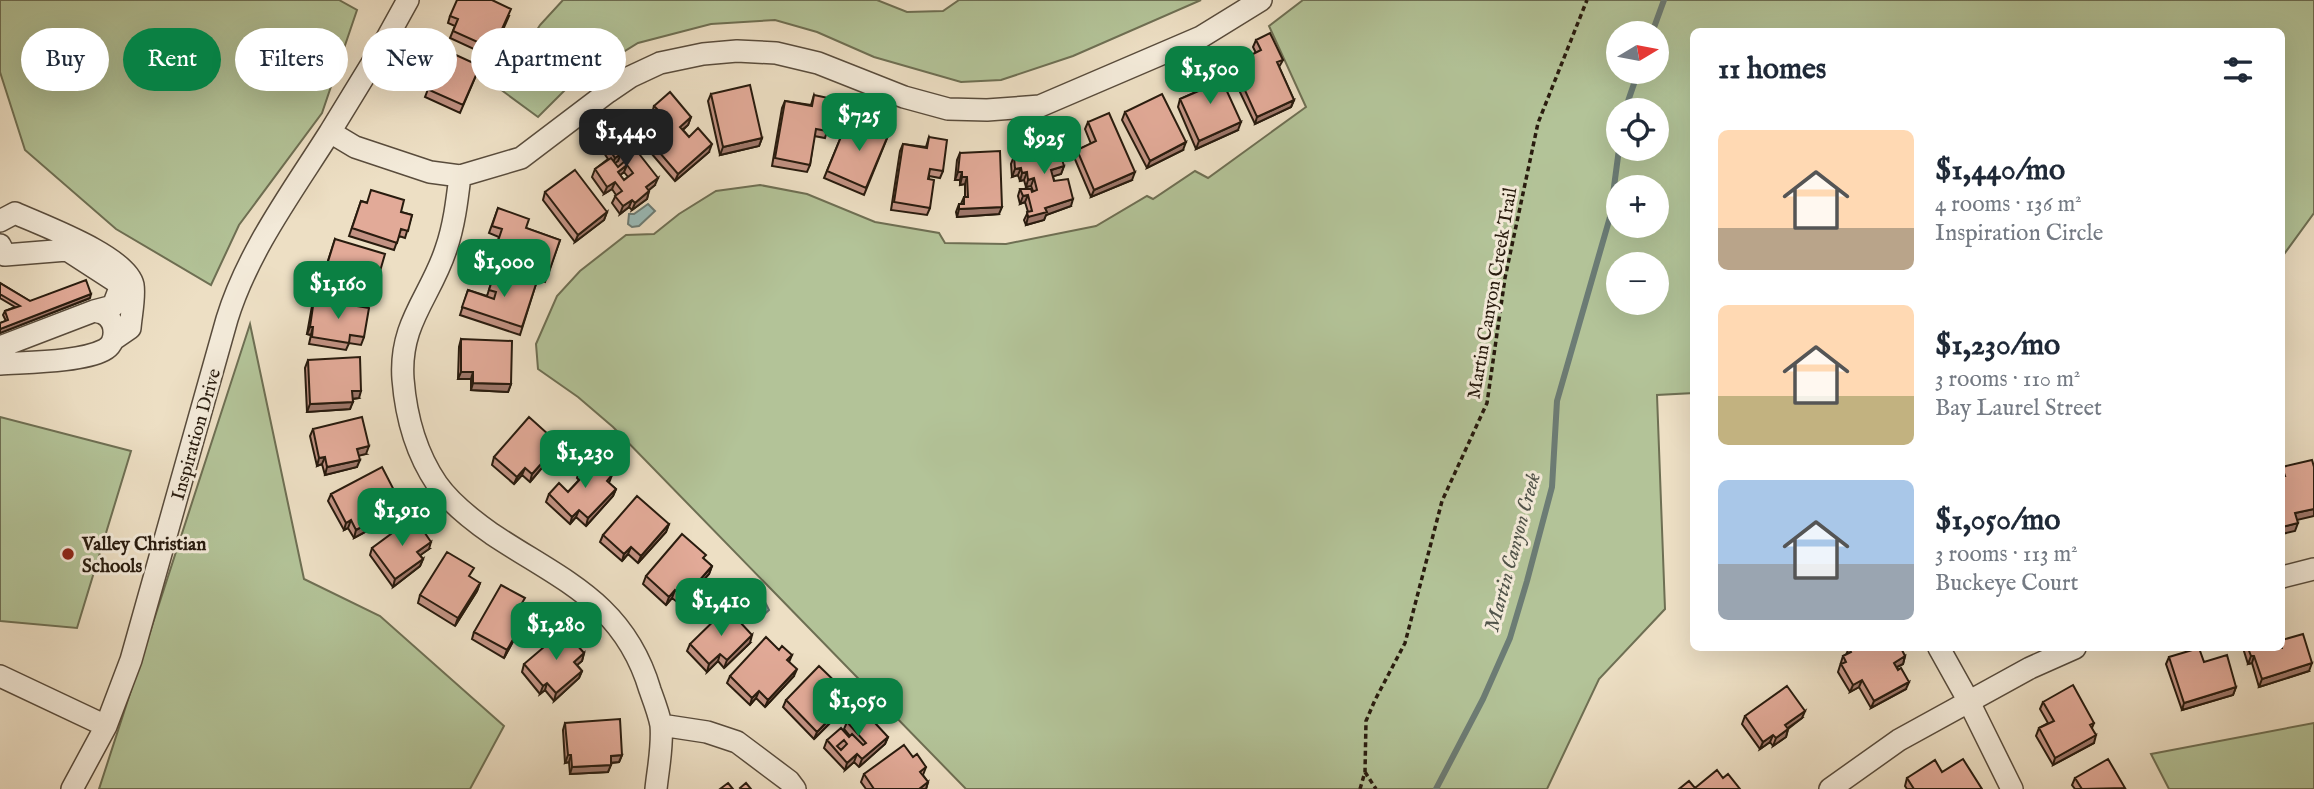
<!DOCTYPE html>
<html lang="en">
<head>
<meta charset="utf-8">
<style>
  body { margin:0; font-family:"IM FELL English",serif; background:#f6f6f7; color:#1f2937; height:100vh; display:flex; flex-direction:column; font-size:26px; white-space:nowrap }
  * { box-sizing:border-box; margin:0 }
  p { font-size:23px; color:#747a83 }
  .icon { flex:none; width:38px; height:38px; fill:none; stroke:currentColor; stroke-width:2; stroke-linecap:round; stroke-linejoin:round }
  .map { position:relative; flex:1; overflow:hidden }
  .drawer { position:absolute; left:1690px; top:28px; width:595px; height:623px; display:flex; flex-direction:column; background:#fff; border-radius:10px; box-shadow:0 7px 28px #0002 }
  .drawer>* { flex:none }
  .guide { position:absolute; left:21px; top:28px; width:665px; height:63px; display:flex; gap:14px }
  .needle { width:46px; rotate:80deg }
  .fabs { position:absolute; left:1606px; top:21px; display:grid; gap:14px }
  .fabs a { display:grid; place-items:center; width:63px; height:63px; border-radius:50%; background:#fff; box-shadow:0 7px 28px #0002; font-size:35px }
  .price { position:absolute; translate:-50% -60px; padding:0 16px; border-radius:14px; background:#0b8043; color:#fff; font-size:23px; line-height:46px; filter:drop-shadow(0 2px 4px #0008) }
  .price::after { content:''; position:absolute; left:50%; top:42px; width:21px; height:16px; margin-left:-10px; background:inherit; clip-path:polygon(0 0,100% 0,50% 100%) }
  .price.active { background:#222; color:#fff }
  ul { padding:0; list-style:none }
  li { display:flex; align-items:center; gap:21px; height:175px; padding:0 28px }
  li span { display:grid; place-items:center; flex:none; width:196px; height:140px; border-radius:10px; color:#555 }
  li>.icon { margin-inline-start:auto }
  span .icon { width:84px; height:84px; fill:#fffc; stroke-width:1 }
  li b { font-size:30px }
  h2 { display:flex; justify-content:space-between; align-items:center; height:84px; padding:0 28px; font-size:30px }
  .chip { padding:0 24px; border-radius:32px; background:#fff; box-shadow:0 7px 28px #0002; font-size:24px; line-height:63px }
  .chip.active { background:#0b8043; color:#fff }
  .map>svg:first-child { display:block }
  .green { fill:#b3c398; stroke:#6e6f53; stroke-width:2; fill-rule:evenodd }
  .water { fill:#9abcba; stroke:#6c7c75; stroke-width:2 }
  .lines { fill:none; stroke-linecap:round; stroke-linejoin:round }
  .stream { stroke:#6c7c75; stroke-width:6 }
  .minor-casing { stroke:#594c3c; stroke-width:24 }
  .path { stroke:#281b0e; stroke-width:3.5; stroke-dasharray:5 3.5; stroke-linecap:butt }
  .minor { stroke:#f3ead9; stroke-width:21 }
  .wall { fill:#c29283; stroke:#281b0e; stroke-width:2; fill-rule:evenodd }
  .shaded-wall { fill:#9e776a; stroke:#281b0e; stroke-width:2 }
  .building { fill:#e2aa98; stroke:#281b0e; stroke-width:2; fill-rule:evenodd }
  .poi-dot { fill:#8f2418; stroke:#f3ead9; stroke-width:2.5 }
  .labels { text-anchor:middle; stroke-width:6; stroke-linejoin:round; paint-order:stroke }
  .street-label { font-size:19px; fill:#281b0e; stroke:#f3ead9 }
  .poi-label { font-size:19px; font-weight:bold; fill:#281b0e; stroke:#f3ead9; text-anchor:start }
  .water-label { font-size:21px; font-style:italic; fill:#50534a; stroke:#f3ead9 }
</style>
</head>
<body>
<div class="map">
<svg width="2314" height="789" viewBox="0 0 2314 789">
  <rect width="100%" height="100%" fill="#eddfc4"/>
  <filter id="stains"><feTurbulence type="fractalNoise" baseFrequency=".00286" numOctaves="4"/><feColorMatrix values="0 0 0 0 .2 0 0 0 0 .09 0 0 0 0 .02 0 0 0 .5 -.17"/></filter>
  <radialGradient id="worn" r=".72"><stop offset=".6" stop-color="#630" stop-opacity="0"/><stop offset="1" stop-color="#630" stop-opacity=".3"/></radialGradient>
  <path class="green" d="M0,0H339L357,10L322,113L239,225L211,285L116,229L25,150L0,72Z
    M563,0H877L907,12L943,11L959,0H1201L1073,56L1001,80L961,82L874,57L817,32L775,20L711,24L638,43L570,85L538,117L500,89L540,25Z
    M1303,0H2314V213L2282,257V32H1694V393L1657,395L1665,609L1599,679L1547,789H966L613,427L578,397L538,369L536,344L557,296L580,271L626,235L654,234L679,214L716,191L760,185L807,194L875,222L939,233L945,243L1006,244L1096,226L1147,196L1153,199L1195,171L1208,178L1306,107L1269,26ZM1619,33H1657V72H1619ZM1619,110H1657V149H1619ZM1619,187H1657V226H1619ZM1619,264H1657V303H1619Z
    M250,324L304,579L380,616L504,726L470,789H99Z
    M0,417L131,451L77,628L0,621Z
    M2314,723V789H2169L2151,754Z"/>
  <path class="water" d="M648,204L655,211L639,226L632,227L628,224L629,214H634Z
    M598,442C608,441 614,446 618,455L613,463L605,461L593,451L594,444Z
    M742,599L755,603L765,602L769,610L757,621L752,622L742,615L737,606Z"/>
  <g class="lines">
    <path class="stream" d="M1652,33L1664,0
      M1625,110L1638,72
      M1436,789L1483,699L1510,638L1527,581L1552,487L1557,401L1610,217L1619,149"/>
    <defs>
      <path id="minor" d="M408,0L382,47L330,132L355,147L430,172L460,176L521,158L608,92L630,77L660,63L703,54L737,51L776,53L818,63L904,97L948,109L987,110L1040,106L1201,37L1261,0
        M460,176C457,201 454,226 446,249C431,296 399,323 403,379C406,417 416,453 437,484C451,504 472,520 492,534C561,580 624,602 650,690C654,701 659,714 661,725C663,746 658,769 656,789
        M0,221L15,213C41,225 127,256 133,285C135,297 131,315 130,328L114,339
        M0,245L5,255L67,250L121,285L113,306L94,311
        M0,347L94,311C97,312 101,312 104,314C118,322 117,344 104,350C81,362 27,362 0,364
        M2282,577L2314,569
        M1939,648L1968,700L2012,789
        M0,676L106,726
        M661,725L707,732L737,742L789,781L795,789
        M72,789L106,726L131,660L227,319C248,251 292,192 330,132
        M1830,789L1899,740L2030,668L2075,648"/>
    </defs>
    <use href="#minor" class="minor-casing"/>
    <path class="path" d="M1365,772L1376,789
      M1360,789L1365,772L1366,721L1375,700L1405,643L1442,501L1487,403L1505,278L1538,123L1587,0"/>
    <use href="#minor" class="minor"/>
  </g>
  <path class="wall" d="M450,16H509L491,57L450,38L455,26L448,23Z
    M1256,40L1283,60L1279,67L1294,100L1291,107L1255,124L1230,71L1233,64L1256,53L1253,47Z
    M480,66L460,113L425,97L430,84L418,78L420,71Z
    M1194,75L1238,130L1196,149L1178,107L1180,99L1196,92L1191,82Z
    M711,94L762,138L759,146L720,155L708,101Z
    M814,95L827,131L825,138L814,136L810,165L807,172L772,166L782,108L785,101L811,105Z
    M654,106L691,117L688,125L683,130L689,137L709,152L675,181L639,139L641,131L656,118L652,113Z
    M1125,112L1183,150L1147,168L1122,120Z
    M1088,122L1132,180L1091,197L1074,157L1077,150L1091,144L1085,129Z
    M892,126L864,195L824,178L845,127L865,136Z
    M618,127L655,185L649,190L647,199L632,210L629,207L620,214L612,203L616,195L612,189L604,194L592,177L595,169L608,159L600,147L603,139ZM624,172L628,177L624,180L620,175Z
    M929,137L943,171L940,178L929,176L930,208L927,215L891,210L900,151L903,144L926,147Z
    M1038,137L1064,166L1061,174L1053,176L1054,181L1071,206L1046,215L1044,220L1026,225L1024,220L1028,212L1025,202L1020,204L1018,196L1020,189L1033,191L1031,186L1026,187L1024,180L1020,181L1018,175L1012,177L1011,164L1014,156L1037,150L1035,144Z
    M960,153L999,214L957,217L956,212L959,204H961L964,197H965V184L960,185V180H955L957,160Z
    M545,192L607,212L604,220L575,242L543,200Z
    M361,201L412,215L405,238L399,236L394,250L349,236Z
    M498,208L526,228L560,240L545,282L491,264L499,237L489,233Z
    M335,239L376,285L373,293L366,291L362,303L323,291L327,277L323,276Z
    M495,271L536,284L520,335L460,315L468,290L487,296Z
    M0,283L30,301L90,298L0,333V323L6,321L3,315L5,311L15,307L0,298Z
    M314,299L364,337L361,345L349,343L346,350L309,344L311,335L307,334L312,306Z
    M461,339L511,384L508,392L471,390V379H458L459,347Z
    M308,360L359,398L353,399L350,409L307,412L305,368Z
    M313,429L366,454L359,455L357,467L325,475L322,464L317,466L310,436Z
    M559,444L556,451L530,482L522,475L514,484L492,465L494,457Z
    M577,464L597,467L612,475L609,483L616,489L613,496L586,526L576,517L570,524L546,502L549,494L568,492L579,480L577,478L578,475L574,471Z
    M331,494L394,504L391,506V518L354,538L348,528L344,530L328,501Z
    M669,524L666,532L638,563L628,554L622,561L600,542L603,535Z
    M372,548L429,549L420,555L423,559L420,566L393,587L370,555Z
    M704,559L712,566L709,574L681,605L672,598L666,605L643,584L646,576Z
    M480,583L477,591L455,626L418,603L420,595Z
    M522,606L518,614L525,618L522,625L504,658L472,639L474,632Z
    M750,643L724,668L718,661L707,672L687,651L690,644Z
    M1849,648L1905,656L1903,664L1897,667L1906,689L1871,708L1859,687L1850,692L1838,672L1843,656L1846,655Z
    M2243,648H2282L2309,671L2259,687L2252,663L2248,664Z
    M584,653L582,661L577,665L582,671L579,678L554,701L545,690L540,694L522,672L524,664Z
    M792,655L789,662L794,676L765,707L756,698L750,705L727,683L730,676Z
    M2169,657L2204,662L2236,687L2233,695L2182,710L2166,664Z
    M786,700L848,705L814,739L783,707Z
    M2043,702L2094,723L2092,728L2094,743L2053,765L2036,736L2039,728L2048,723L2040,709Z
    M1745,716L1802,718L1788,729L1786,737L1773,746L1770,742L1760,749L1742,724Z
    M847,722L888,737L885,744L859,767L854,762L845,770L824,748L827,740L850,736L844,729Z
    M565,723L622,755L619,762L611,763L608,772L570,774L569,762L565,763L563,730Z
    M913,757L926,767L923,775L928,782L926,789H866L861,782L864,774Z
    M1942,772L1982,789H1907L1905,786L1907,778Z
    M2075,778L2125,789H2075L2072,785Z"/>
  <path class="shaded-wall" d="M1294,100L1291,107L1255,124L1257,117Z
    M691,117L688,125L677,134L680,127Z
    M1241,122L1238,130L1196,149L1199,141Z
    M762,138L759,146L720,155L723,147Z
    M1186,142L1183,150L1147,168L1150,161Z
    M712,144L709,152L675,181L678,174Z
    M621,154L618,161L612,165L615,158Z
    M627,165L624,172L615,179L618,172Z
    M1064,166L1061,174L1048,178L1051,170Z
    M1021,168L1018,175L1012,177L1015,169Z
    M958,172H962L960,180H955Z
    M1027,172L1024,180L1020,181L1022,173Z
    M1135,172L1132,180L1091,197L1094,190Z
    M962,177H967L965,184L960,185Z
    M658,178L655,185L644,194L646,187Z
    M1034,178L1031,186L1026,187L1028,180Z
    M615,182L612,189L604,194L607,187Z
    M649,191L647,199L632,210L635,203Z
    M1028,195L1025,202L1020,204L1023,196Z
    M1073,199L1071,206L1046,215L1044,220L1026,225L1028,217L1045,208Z
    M632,200L629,207L620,214L623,206Z
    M1002,207L999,214L957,217L959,209Z
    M607,212L604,220L575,242L578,235Z
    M91,294L90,298L0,333V329Z
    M310,327H313L311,335L307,334Z
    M461,372H473L471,379H458Z
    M473,383L511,384L508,392L471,390Z
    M352,391H361L359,398L350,399Z
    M353,402L350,409L307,412L310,404Z
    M559,444L556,451L530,482L532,474Z
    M369,446L366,454L354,457L357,449Z
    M325,457L322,464L317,466L319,458Z
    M360,460L357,467L325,475L327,467Z
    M525,468L522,475L514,484L517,477Z
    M616,489L613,496L586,526L588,518Z
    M397,496L394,504L386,509L388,501Z
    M2314,509V516L2293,521L2295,513Z
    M393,510L391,518L354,538L356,530Z
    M579,510L576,517L570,524L572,517Z
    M351,520L348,528L344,530L346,523Z
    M2298,523L2295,531L2282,534V527Z
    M669,524L666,532L638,563L641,556Z
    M431,542L429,549L415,559L417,552Z
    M631,547L628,554L622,561L624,554Z
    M423,559L420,566L393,587L395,579Z
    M712,566L709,574L681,605L684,598Z
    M480,583L477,591L455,626L458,618Z
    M675,590L672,598L666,605L669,597Z
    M525,618L522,625L504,658L507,650Z
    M752,635L750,643L724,668L727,660Z
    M584,653L582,661L571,670L574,662Z
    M720,654L718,661L707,672L709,664Z
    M1905,656L1903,664L1891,670L1894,663Z
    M2251,656H2254L2252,663L2248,664Z
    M2312,663L2309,671L2259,687L2262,679Z
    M797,669L794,676L765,707L768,700Z
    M582,671L579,678L554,701L556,693Z
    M1862,680L1859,687L1850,692L1853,685Z
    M1909,682L1906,689L1871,708L1874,701Z
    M547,683L545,690L540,694L543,686Z
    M2236,687L2233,695L2182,710L2184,703Z
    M759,691L756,698L750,705L752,698Z
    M851,697L848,705L814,739L817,732Z
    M1805,711L1802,718L1782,732L1785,725Z
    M1788,729L1786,737L1773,746L1776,738Z
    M1773,735L1770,742L1760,749L1763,742Z
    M2096,735L2094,743L2053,765L2055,758Z
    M888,737L885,744L859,767L862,759Z
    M857,754L854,762L845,770L847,763Z
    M568,755H571L569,762L565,763Z
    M622,755L619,762L608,763L611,756Z
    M611,765L608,772L570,774L572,767Z
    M928,782L926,789H919Z"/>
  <path class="building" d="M457,0H492L511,9L493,49L453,31L458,19L450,16Z
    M1270,33L1283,60L1277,62L1294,100L1257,117L1233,64L1261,50L1256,40Z
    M432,44L480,66L463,105L427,89L433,77L420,71Z
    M1215,65L1241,122L1199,141L1180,99L1201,90L1194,75Z
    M750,85L762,138L723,147L711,94Z
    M670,92L691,117L680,127L689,137L698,128L712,144L678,174L641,131L662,114L654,106Z
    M1162,94L1186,142L1150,161L1125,112Z
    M814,95L833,99L827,131L816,129L810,165L775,158L785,101L812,106Z
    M1109,113L1135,172L1094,190L1077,150L1096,141L1088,122Z
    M873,118L892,126L866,188L827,171L845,127L865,136Z
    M618,127L658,178L646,187L649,191L635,203L632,200L623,206L615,196L622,191L615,182L607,187L595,169L611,158L618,167L625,161L621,154L615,158L603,139ZM627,165L633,173L624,180L618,172Z
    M1054,132L1064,166L1051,170L1054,181L1068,179L1073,199L1045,208L1047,212L1028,217L1027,212L1032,211L1028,195L1023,196L1020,189H1031L1032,192L1037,190L1034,178L1028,180L1027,172L1022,173L1021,168L1015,169L1014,156L1041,149L1038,137Z
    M929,137L947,140L943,171L930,169L928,179L934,180L930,208L894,202L903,144L927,148Z
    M1000,151L1002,207L959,209V204H964V197H968L967,177H962V172H958L960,153Z
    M575,170L607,212L578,235L545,192Z
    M371,190L404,200L401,212L412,215L408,231L401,229L397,243L352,228L361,201L367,203Z
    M498,208L529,219L526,228L560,240L548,275L493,256L502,229L492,226Z
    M335,239L385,254L376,285L368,283L365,296L326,284L330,269L326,268Z
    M495,271L536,284L522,327L462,307L468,290L494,299L496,292L489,290Z
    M86,280L91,294L0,329V323L8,320L5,311L20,306L0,294V283L30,301Z
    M314,299L369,308L364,337L350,335L349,343L312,337L313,327H310Z
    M461,339L512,341L511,384L473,383V372H461Z
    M360,357L361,391H352L353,402L310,404L308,360Z
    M362,417L369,446L357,449L360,460L327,467L325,457L319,458L313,429Z
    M529,417L559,444L532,474L525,468L517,477L494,457Z
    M585,455L597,467L599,464L612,475L607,481L616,489L588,518L579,510L572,517L549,494L559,483L568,492L584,475L580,471L582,469L577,464Z
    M2312,460L2314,467V509L2295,513L2298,523L2282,527V476H2285L2282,467Z
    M382,467L397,496L388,501L393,510L356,530L351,520L346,523L331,494Z
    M637,496L669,524L641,556L631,547L624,554L603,535Z
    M414,517L431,542L417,552L423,559L395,579L372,548Z
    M682,534L706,555L703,558L712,566L684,598L675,590L669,597L646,576Z
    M447,552L474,568L469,576L480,583L458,618L420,595Z
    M501,585L525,598L516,613L525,618L507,650L474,632Z
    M727,608L752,635L727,660L720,654L709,664L690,644Z
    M564,630L584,653L574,662L582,671L556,693L547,683L543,686L524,664Z
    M2303,634L2312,663L2262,679L2254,656H2251L2248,648H2282V640Z
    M766,637L779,650L782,646L792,655L787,660L797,669L768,700L759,691L752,698L730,676Z
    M1849,648H1901L1905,656L1894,663L1898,670L1901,668L1909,682L1874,701L1862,680L1853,685L1841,664L1846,662L1843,656L1851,652Z
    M2199,648L2204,662L2227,655L2236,687L2184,703L2169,657Z
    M819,666L851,697L817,732L786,700Z
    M2073,685L2094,723L2090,725L2096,735L2055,758L2039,728L2054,721L2043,702Z
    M1787,686L1805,711L1785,725L1788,729L1776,738L1773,735L1763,742L1745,716Z
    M862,709L888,737L862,759L857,754L847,763L827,740L841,728L849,737L852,734L863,745L866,743L847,722ZM844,740L847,744L841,750L837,746Z
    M620,719L622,755L611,756V765L572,767L571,755H568L565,723Z
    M904,745L913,757L917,754L926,767L920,772L928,782L919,789H874L864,774Z
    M1963,759L1982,789H1914L1907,778L1935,760L1942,772Z
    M2108,759L2125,788L2082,789L2075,778Z
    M1717,770L1723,778L1728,774L1740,789H1679L1689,781L1695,788Z
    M728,783L733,789H720Z
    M746,783L751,789H741L740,788Z"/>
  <circle class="poi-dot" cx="68" cy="554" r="7"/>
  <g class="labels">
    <g class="street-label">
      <text transform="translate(1491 293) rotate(-80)" y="7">Martin Canyon Creek Trail</text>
      <text transform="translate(195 434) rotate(-74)" y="7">Inspiration Drive</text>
    </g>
    <g class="poi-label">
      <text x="82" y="550">Valley Christian<tspan x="82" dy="22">Schools</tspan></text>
    </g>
    <g class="water-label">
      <text transform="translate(1512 552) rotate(-75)" y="7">Martin Canyon Creek</text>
    </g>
  </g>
  <rect width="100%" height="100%" filter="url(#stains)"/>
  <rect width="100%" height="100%" fill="url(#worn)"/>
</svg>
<div class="fabs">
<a><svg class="needle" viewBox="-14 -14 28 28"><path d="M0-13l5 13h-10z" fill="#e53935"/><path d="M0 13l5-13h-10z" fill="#747a83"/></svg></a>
<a><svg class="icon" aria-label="locate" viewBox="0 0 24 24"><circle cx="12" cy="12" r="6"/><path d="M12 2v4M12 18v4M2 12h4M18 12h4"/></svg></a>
<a>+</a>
<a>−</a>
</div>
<b class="price" style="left:1210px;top:106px">$1,500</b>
<b class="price" style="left:859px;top:153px">$725</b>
<b class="price active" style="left:626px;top:169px">$1,440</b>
<b class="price" style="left:1044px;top:176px">$925</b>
<b class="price" style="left:504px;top:299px">$1,000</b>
<b class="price" style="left:338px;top:321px">$1,160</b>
<b class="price" style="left:585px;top:490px">$1,230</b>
<b class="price" style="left:402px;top:548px">$1,910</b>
<b class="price" style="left:721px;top:638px">$1,410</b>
<b class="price" style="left:556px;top:662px">$1,280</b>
<b class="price" style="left:858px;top:738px">$1,050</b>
<div class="guide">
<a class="chip">Buy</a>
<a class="chip active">Rent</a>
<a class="chip">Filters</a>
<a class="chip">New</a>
<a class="chip">Apartment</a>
</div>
<section class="drawer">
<h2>11 homes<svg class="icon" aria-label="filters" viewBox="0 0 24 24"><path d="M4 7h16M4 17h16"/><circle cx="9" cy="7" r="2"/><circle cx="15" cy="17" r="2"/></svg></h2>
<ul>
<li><span style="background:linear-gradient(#ffd9b3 70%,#b9a48a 0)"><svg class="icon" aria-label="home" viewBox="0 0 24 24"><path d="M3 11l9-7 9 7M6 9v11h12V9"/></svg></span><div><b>$1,440/mo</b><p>4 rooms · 136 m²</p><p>Inspiration Circle</p></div></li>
<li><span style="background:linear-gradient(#ffd9b3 65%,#c2b280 0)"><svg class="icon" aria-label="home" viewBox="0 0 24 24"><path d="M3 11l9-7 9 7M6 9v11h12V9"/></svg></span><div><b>$1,230/mo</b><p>3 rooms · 110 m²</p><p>Bay Laurel Street</p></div></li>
<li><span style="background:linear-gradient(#a9c7e8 60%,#9aa5b1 0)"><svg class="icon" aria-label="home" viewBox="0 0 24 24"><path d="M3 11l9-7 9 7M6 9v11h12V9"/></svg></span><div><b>$1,050/mo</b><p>3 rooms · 113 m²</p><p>Buckeye Court</p></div></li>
</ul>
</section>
</div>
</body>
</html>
